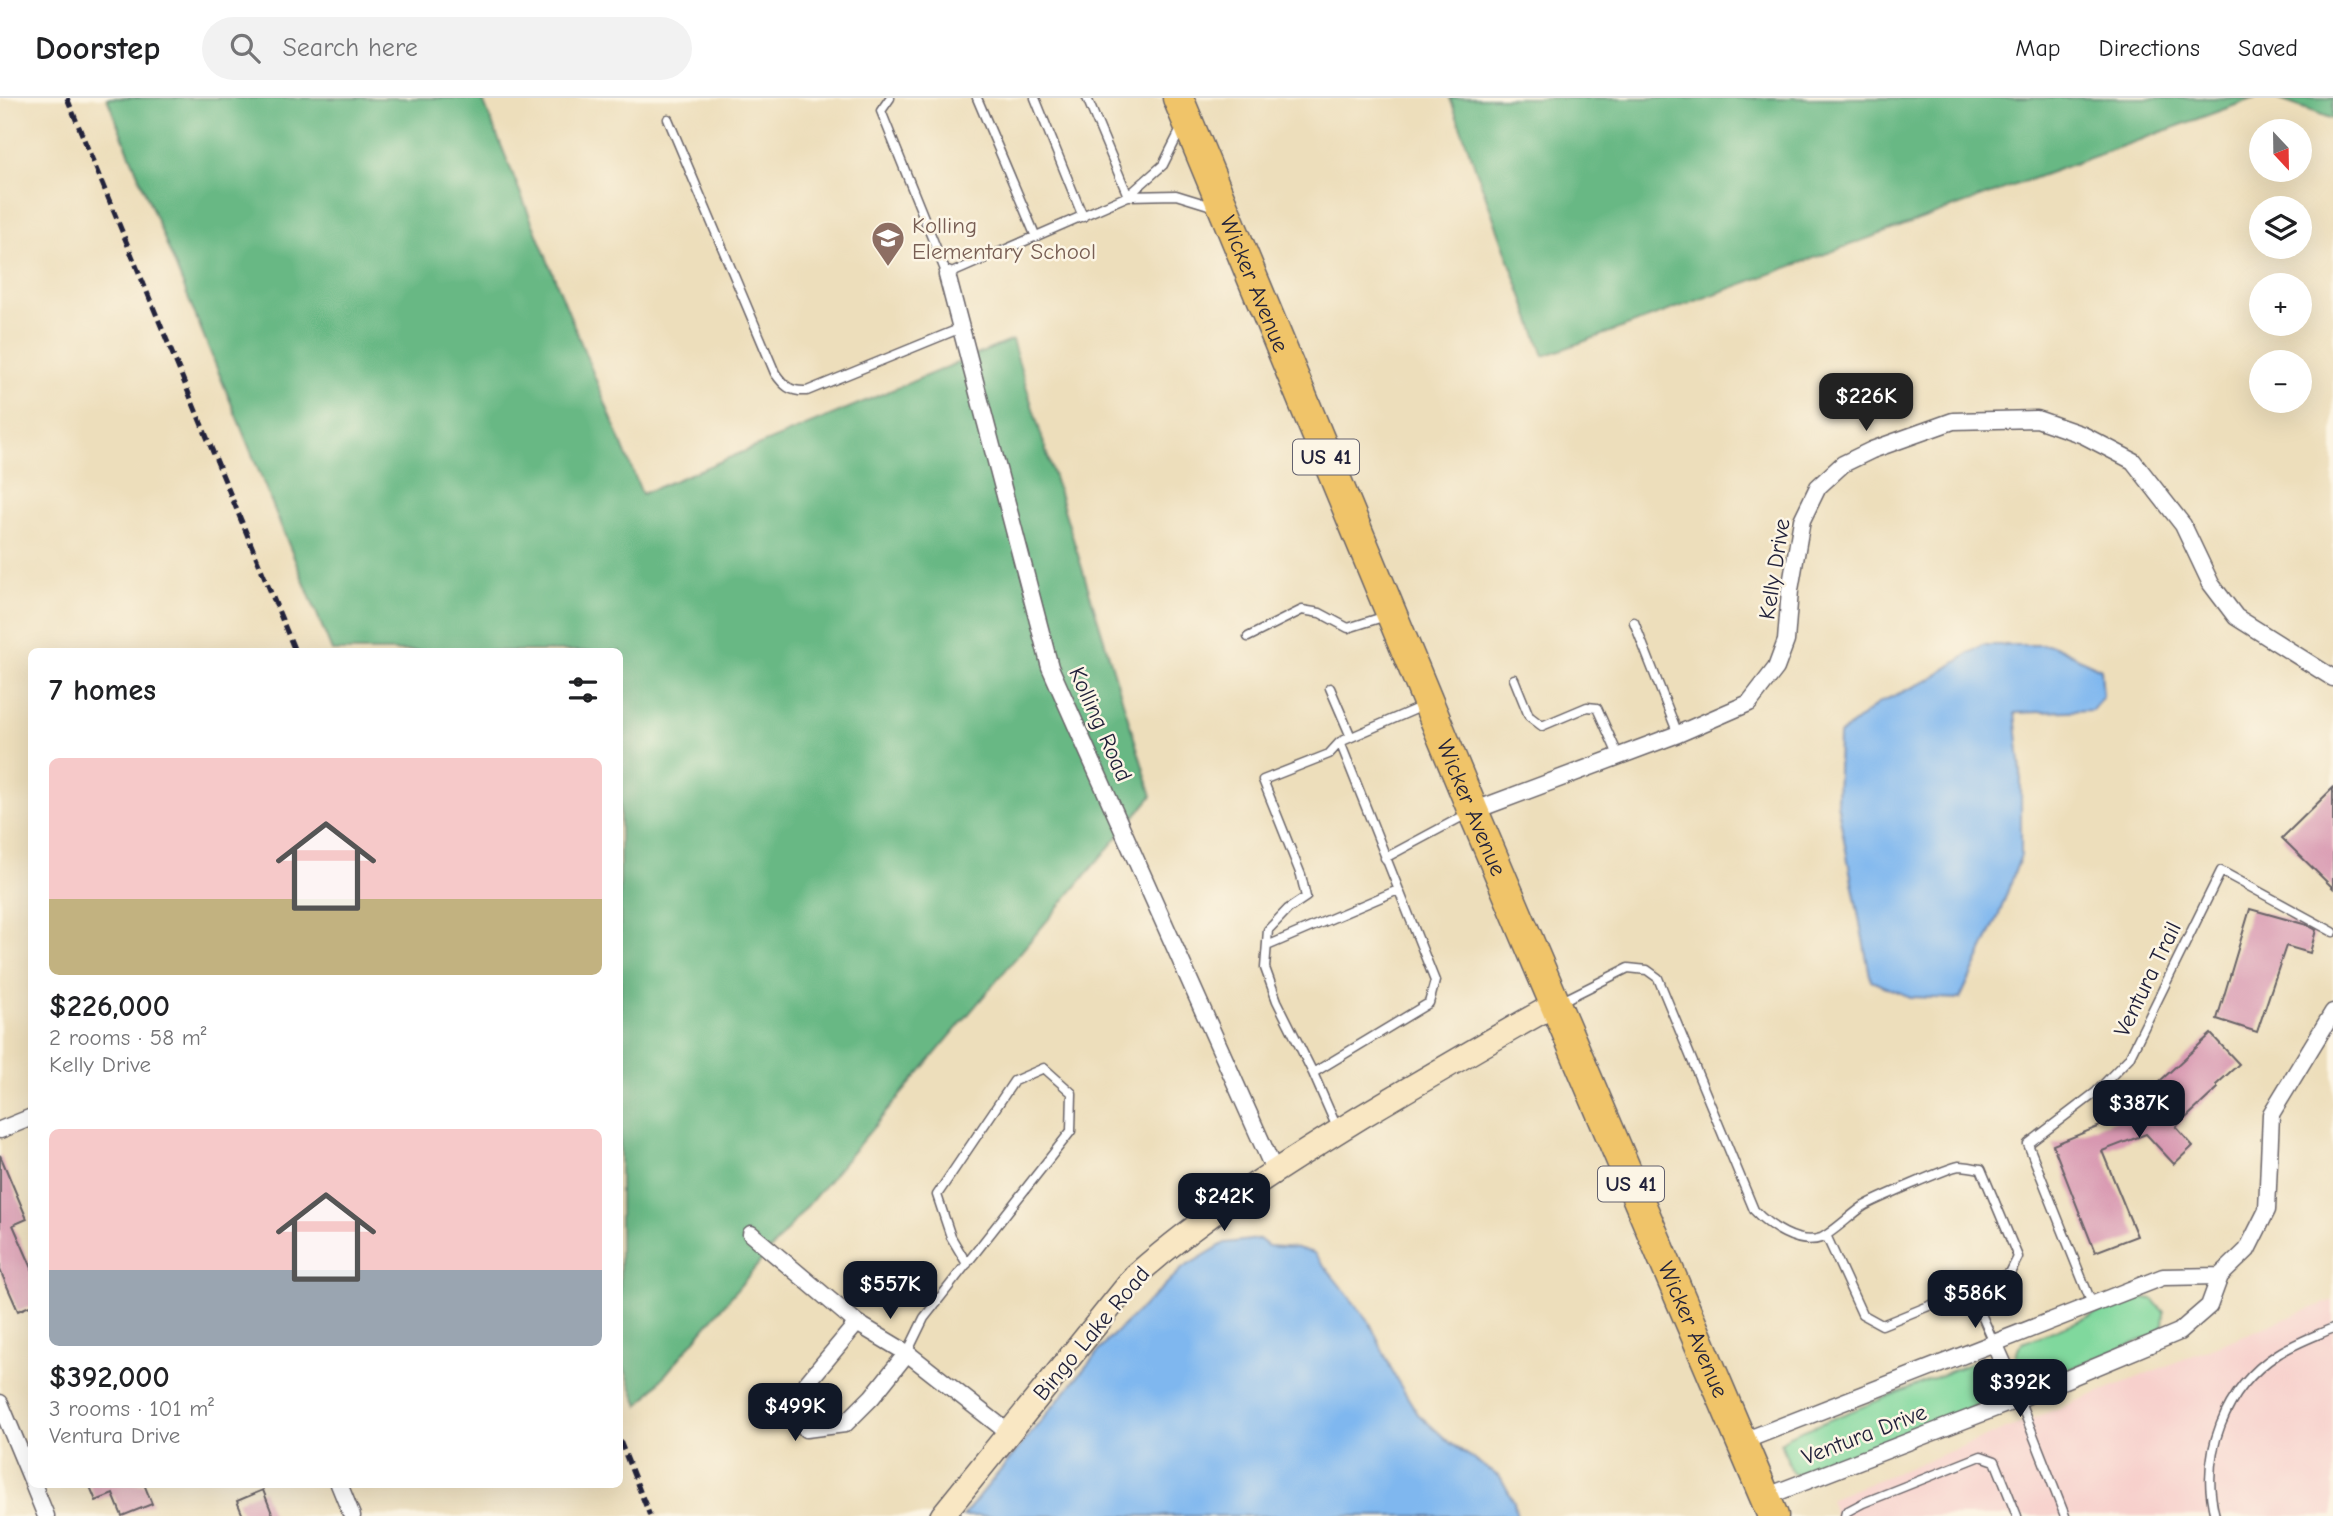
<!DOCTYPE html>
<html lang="en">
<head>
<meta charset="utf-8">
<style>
  body { margin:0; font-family:"Comic Neue",sans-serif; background:#f2f2f2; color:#202124; height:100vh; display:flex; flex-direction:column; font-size:26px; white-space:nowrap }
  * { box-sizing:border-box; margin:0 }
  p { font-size:23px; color:#757577 }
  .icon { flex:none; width:38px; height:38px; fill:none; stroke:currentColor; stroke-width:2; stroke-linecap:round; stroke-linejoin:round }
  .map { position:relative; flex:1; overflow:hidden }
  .drawer { position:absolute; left:28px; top:550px; width:595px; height:840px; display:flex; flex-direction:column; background:#fff; border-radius:10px; box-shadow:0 7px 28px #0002 }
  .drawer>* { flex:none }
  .needle { width:46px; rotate:158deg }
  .controls { position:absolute; left:2249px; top:21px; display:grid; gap:14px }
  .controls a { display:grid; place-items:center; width:63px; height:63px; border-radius:50%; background:#fff; box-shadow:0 7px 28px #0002; font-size:35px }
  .price { position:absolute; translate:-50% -60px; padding:0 16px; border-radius:14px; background:#111827; color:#fff; font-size:23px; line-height:46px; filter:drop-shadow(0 2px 4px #0008) }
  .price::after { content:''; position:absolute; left:50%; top:42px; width:21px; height:16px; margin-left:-10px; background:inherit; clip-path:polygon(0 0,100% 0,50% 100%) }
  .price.selected { background:#222; color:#fff }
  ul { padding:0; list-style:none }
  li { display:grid; align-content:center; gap:14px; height:371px; padding:0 21px }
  li span { display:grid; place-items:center; height:217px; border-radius:10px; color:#555 }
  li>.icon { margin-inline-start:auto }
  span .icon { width:126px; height:126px; fill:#fffc; stroke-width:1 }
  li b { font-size:30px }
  h2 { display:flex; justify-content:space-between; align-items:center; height:84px; padding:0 21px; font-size:30px }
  header { display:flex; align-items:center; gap:42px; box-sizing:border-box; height:98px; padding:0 35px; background:#fff; border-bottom:2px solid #e0e0e0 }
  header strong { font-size:33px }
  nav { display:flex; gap:38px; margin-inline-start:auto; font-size:24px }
  .search { width:490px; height:63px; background:#f2f2f2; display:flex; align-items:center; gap:18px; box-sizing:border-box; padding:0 24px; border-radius:38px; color:#757577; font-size:26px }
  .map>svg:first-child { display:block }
  .built { fill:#f7d0cc }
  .green { fill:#80d89d; stroke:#517d6c; stroke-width:2 }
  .forest { fill:#68b884; stroke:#456d60; stroke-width:2 }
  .water { fill:#7fb7ef; stroke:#506c95; stroke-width:2 }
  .building { fill:#d898b1 }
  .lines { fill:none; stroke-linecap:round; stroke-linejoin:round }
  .lane-casing { stroke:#696468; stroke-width:11 }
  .street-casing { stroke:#696468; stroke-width:19 }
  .secondary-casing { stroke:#696468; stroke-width:26 }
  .highway-casing { stroke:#696468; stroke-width:33 }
  .lane { stroke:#fff; stroke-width:8 }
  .street { stroke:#fff; stroke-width:16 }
  .secondary { stroke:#f9e7c3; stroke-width:23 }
  .highway { stroke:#f0c469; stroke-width:30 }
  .rail { stroke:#22223b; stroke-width:5; stroke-dasharray:10 5; stroke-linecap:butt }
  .labels { text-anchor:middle; stroke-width:5; stroke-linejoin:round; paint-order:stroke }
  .shield { fill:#fcf5e5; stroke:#63616e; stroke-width:2 }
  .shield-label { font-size:21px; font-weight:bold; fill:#22223b }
  .education-label { font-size:23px; fill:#785e54; stroke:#fcf5e5; text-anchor:start }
  .street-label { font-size:23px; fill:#22223b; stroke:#fcf5e5 }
</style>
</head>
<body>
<header>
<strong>Doorstep</strong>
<div class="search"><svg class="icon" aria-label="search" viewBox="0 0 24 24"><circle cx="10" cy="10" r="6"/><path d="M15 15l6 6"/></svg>Search here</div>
<nav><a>Map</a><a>Directions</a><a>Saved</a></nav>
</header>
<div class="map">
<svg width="2333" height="1418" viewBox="0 0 2333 1418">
  <rect width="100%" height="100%" fill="#fcf5e5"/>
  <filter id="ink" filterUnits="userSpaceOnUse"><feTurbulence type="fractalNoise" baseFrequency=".0143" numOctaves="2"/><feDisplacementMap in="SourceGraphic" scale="14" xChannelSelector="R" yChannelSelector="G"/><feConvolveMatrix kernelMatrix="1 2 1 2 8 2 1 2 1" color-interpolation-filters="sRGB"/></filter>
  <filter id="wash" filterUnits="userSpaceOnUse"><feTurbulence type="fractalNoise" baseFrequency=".00686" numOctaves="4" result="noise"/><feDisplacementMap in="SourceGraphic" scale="28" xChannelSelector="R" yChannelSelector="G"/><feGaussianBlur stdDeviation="1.57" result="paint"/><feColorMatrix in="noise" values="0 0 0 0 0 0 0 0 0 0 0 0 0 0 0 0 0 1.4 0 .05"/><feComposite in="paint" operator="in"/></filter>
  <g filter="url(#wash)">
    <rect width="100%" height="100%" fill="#eddebb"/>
    <path class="built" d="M2333,1202V1418H1835L1829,1401Z"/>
    <path class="green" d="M2138,1199L2152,1201L2164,1214L2163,1227L2155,1237L2037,1284C2019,1283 2009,1257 2022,1245Z
      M1979,1262L1989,1266L1997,1280L1999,1293L1991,1302L1805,1375L1793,1376L1781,1345L1789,1338Z"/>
    <path class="forest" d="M107,0H482L642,396L1012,242L1152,698L639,1308L620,1259V553H332Z
      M1450,0H2255L1544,258Z
      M2275,0H2333V21Z"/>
    <path class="water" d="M1982,547H2053L2101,571L2103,599L2092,612L2015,615L2021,674V757L1998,819L1960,901L1910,899L1871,883L1837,705L1839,637L1880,604L1929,582Z
      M1259,1141L1268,1148L1297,1150L1314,1155L1370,1225L1395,1279L1418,1316L1449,1344L1501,1380L1514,1404L1517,1418H963L1107,1243L1183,1170L1225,1145Z"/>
    <g id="blocks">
      <path class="building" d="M2333,690V790L2282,740Z
        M2250,811L2307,827L2316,832L2310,855L2286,848L2257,934L2217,921Z
        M2211,936L2239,966L2216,987L2218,990L2176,1029L2193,1048L2174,1066L2146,1036L2102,1053L2137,1138L2095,1154L2053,1047L2120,1020Z
        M0,1057L27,1121L13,1127L32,1170V1207L18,1213L0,1172Z
        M89,1386H144L152,1406L122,1418L113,1396L96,1403Z
        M263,1392L273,1418H243L237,1403Z"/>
    </g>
  </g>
  <g filter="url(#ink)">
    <use href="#blocks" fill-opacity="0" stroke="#696468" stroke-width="2"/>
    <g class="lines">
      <defs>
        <path id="lane" d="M890,0L881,13L947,177L1128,98L1163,67L1182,29
          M977,0L1036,139
          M1035,0L1083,119
          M1087,0L1128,98
          M668,21L775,275C784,288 790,294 807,293L961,230
          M1128,98L1176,97L1215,109
          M1634,524L1678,636
          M1248,539L1302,512L1320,515L1348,530L1386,518
          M1514,581L1529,618L1542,628L1587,609L1597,610L1619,659
          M1330,590L1351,639
          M1385,760L1467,716
          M1267,848L1398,792
          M1560,904L1628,870L1647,872L1658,880L1754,1112C1769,1128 1798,1148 1821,1140C1831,1136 1853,1115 1864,1108C1874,1102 1950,1069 1959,1068C1966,1068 1974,1070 1981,1071L2018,1159L2010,1175L1882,1227L1862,1216L1826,1137
          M1313,975L1277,903L1265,870L1268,832L1288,811L1306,799L1301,777L1263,682L1329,656L1340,644
          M1338,1032L1313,975L1429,905L1435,883L1340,644L1423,608
          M1970,1191L1994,1245
          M2092,1206L2028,1046L2095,995L2129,960L2221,773L2333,834
          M907,1255L924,1220L1071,1033L1072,995L1044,970L1014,983L937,1097L951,1139L967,1166
          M2019,1301L2065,1418
          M1845,1418L1846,1414L1863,1405L1981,1358L1995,1363L2017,1418
          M2215,1418C2199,1357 2225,1290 2278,1256C2295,1245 2315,1238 2333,1230"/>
        <path id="street" d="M947,177L1050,569L1274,1072
          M1473,713L1678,636L1749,605L1776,570L1786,543L1790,492L1802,422L1818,389L1843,366L1872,352L1953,323L2037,321L2083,337L2133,363L2183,427L2211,486L2236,519L2333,580
          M0,1032L32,1019
          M751,1136L857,1225L907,1255L1009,1335
          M857,1225L807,1285L792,1307L806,1331L845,1326L872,1299L907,1255
          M1994,1245L2019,1301
          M0,1305L32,1382
          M1741,1344L2163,1179L2220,1178
          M33,1386L46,1418
          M339,1386L352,1418
          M1765,1399L2019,1301L2179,1234L2209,1208L2220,1178L2247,1152L2267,1112L2271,1016L2333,914"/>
        <path id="secondary" d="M942,1418L1136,1177C1205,1116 1283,1067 1361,1019C1425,981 1489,943 1554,907"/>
        <g id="highway">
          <path id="s1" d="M1178,0L1473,713L1773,1418"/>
        </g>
      </defs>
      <use href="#lane" class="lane-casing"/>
      <use href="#street" class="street-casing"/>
      <use href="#secondary" class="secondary-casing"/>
      <use href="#highway" class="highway-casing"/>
      <use href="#lane" class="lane"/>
      <use href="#street" class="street"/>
      <use href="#secondary" class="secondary"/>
      <use href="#highway" class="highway"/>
      <path class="rail" d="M67,0L295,553
        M620,1343L650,1418"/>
    </g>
  </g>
  <defs>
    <symbol id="school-pin" viewBox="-11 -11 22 30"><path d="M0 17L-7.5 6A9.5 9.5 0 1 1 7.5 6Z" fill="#8d6e63" stroke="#fcf5e5"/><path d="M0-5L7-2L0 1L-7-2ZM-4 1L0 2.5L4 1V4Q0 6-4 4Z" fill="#fff"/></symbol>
  </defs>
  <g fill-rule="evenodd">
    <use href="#school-pin" x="869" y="121" width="38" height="52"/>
  </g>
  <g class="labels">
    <g class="shield">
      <rect x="1293" y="341.5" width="66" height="35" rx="5"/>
      <rect x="1598" y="1068.5" width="66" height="35" rx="5"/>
    </g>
    <g class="shield-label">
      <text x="1326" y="366">US 41</text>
      <text x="1631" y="1093">US 41</text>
    </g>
    <g class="education-label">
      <text x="912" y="135">Kolling<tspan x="912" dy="26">Elementary School</tspan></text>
    </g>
    <g class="street-label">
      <text dy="8" stroke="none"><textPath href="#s1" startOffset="201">Wicker Avenue</textPath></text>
      <text transform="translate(1774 471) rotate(-81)" y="8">Kelly Drive</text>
      <text transform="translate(1101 626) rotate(66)" y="8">Kolling Road</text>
      <text dy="8" stroke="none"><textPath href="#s1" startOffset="768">Wicker Avenue</textPath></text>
      <text transform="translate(2147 881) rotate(-64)" y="8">Ventura Trail</text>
      <text dy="8" stroke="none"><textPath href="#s1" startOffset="1335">Wicker Avenue</textPath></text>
      <text transform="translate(1091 1235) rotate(-50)" y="8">Bingo Lake Road</text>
      <text transform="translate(1864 1336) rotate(-21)" y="8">Ventura Drive</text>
    </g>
  </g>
</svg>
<div class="controls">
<a><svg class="needle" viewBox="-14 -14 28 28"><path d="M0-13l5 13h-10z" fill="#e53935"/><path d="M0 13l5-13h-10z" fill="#757577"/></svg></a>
<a><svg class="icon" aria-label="layers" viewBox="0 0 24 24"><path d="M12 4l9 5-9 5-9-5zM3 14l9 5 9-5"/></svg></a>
<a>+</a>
<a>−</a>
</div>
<b class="price selected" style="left:1866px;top:335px">$226K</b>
<b class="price" style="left:2139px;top:1042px">$387K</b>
<b class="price" style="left:1224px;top:1135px">$242K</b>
<b class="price" style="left:890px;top:1223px">$557K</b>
<b class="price" style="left:1975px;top:1232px">$586K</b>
<b class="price" style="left:2020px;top:1321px">$392K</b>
<b class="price" style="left:795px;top:1345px">$499K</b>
<section class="drawer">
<h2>7 homes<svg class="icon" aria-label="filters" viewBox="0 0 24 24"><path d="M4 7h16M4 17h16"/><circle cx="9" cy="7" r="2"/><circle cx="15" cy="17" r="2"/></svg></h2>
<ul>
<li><span style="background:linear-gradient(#f6c9c9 65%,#c2b280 0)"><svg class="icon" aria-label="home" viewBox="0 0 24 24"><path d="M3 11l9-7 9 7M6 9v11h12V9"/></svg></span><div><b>$226,000</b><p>2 rooms · 58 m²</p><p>Kelly Drive</p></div></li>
<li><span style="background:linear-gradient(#f6c9c9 65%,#9aa5b1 0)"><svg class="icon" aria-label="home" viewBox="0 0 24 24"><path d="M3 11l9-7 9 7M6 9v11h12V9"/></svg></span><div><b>$392,000</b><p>3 rooms · 101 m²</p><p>Ventura Drive</p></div></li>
</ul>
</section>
</div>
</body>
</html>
